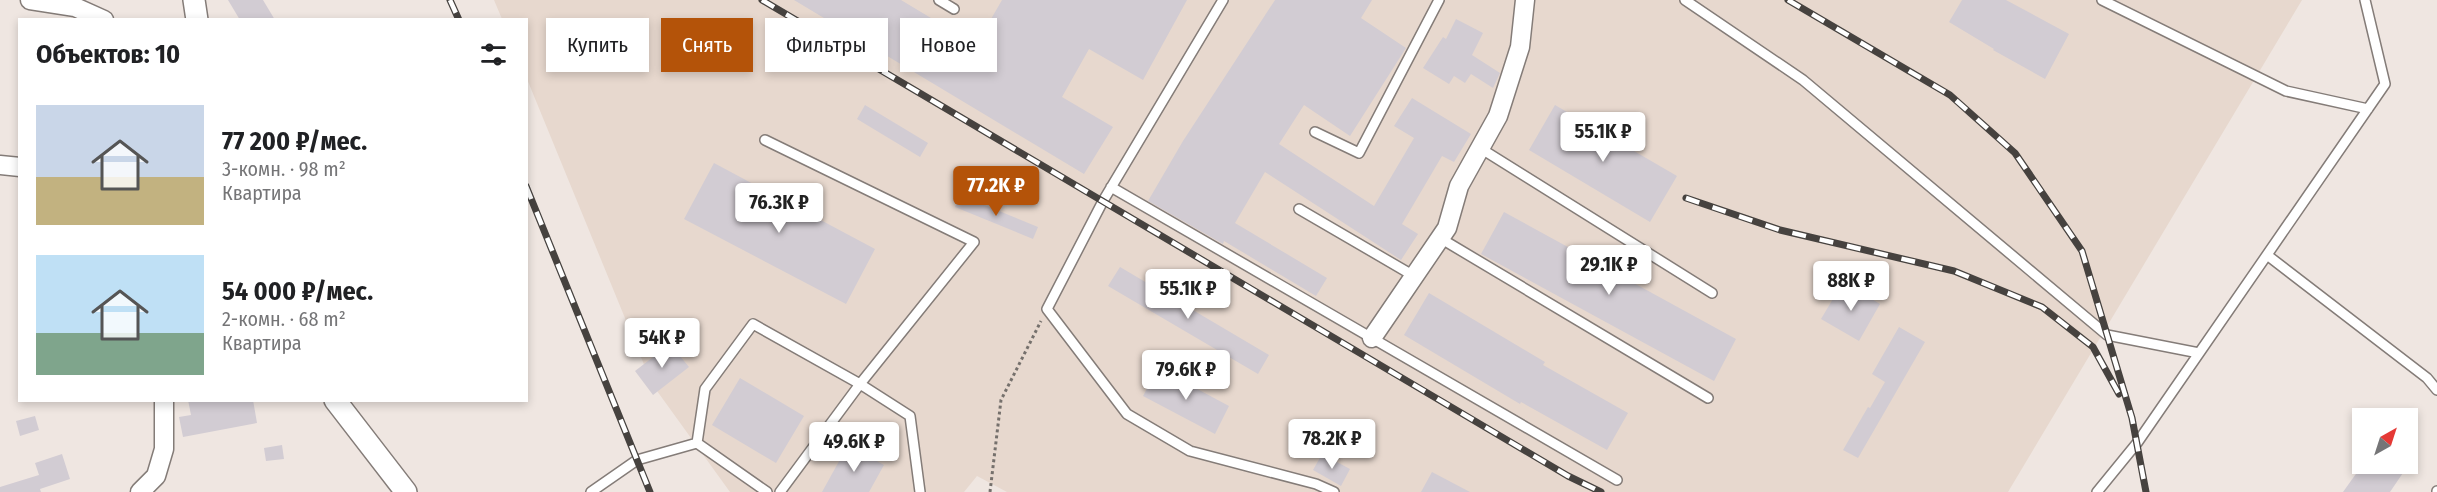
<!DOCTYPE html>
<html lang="ru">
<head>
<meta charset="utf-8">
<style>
  body { margin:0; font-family:"Fira Sans Condensed",sans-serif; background:#f6f6f6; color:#202124; height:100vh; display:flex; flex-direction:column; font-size:22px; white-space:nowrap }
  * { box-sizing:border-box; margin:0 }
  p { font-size:20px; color:#757577 }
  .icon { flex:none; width:33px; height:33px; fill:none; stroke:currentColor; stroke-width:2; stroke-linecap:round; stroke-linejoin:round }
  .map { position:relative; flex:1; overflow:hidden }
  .panel { position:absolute; left:18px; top:18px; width:510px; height:384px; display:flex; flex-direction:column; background:#fff; border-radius:0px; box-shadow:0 3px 9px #0003 }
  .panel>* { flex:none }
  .hud { position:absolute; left:546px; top:18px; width:570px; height:54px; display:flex; gap:12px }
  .needle { width:39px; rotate:39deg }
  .tools { position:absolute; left:2352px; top:408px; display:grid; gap:12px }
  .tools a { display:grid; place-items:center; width:66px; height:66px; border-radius:0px; background:#fff; box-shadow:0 3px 9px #0003; font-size:30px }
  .price { position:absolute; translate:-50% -51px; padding:0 14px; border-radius:6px; background:#fff; color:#222; font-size:20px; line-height:39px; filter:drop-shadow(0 2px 3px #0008) }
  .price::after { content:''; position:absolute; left:50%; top:36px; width:18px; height:14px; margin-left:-9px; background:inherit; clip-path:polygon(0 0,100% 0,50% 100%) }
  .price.active { background:#b45309; color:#fff }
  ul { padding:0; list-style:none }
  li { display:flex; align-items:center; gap:18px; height:150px; padding:0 18px }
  li span { display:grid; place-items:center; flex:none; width:168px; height:120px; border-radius:0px; color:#555 }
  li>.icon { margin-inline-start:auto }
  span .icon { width:72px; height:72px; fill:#fffc; stroke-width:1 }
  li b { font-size:26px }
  h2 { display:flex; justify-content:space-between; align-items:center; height:72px; padding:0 18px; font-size:26px }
  .chip { padding:0 21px; border-radius:0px; background:#fff; box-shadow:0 3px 9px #0003; font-size:21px; line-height:54px }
  .chip.active { background:#b45309; color:#fff }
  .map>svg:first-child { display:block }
  .built { fill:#e7d8ce }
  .building { fill:#d2ccd3 }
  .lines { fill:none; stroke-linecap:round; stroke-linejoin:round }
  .service-casing { stroke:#847c78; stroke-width:12 }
  .minor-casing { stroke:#847c78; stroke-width:21 }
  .tertiary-casing { stroke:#847c78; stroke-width:24 }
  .path { stroke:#75706c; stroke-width:3; stroke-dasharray:3 3; stroke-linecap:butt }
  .service { stroke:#fff; stroke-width:9 }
  .minor { stroke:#fff; stroke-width:18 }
  .tertiary { stroke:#fff; stroke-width:21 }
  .rail-casing { stroke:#46423f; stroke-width:7 }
  .rail { stroke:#fff; stroke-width:4.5; stroke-dasharray:14; stroke-linecap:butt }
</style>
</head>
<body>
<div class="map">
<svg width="2437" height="492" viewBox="0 0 2437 492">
  <rect width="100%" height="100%" fill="#efe6e1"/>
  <path class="built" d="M494,0H2302L2008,492H1007L977,476L964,492H730L652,384L527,79L526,20L502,19Z"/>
  <path class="building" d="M228,0H263L275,20H240Z
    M794,0H901L976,45L1002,0H1187L1143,80L1089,49L1062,97L1113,127L1084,174Z
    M1275,0H1372L1361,18L1406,48L1350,136L1304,105L1279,144L1374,206L1414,138L1394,126L1412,98L1471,134L1454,162L1442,156L1402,224L1418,234L1401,260L1265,172L1235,223L1327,278L1316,296L1224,241L1223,244L1148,201L1183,141Z
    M1962,0H2006L2069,34L2045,79L1993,50L1994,49L1949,22Z
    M1456,19L1483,33L1472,55L1500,73L1493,88L1471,74L1465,83L1454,76L1449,84L1423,68L1443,37L1446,39Z
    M865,105L928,143L920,157L857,119Z
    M1555,105L1677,176L1650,222L1529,150Z
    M714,163L875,249L846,304L684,219Z
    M960,195L1038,227L1033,239L955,207Z
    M1504,212L1736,339L1714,381L1481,254Z
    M1120,267L1269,355L1258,374L1108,286Z
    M1843,282L1880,304L1859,341L1821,319Z
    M1429,293L1545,362L1543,365L1628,413L1607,450L1521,402L1520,404L1404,335Z
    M1899,327L1925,342L1858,458L1843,450L1868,407L1870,408L1885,382L1872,374Z
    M670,344L689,367L653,395L635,371Z
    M1158,368L1229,406L1215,434L1143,396Z
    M740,378L804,416L776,463L712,425Z
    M188,400H253L257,423L183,437L179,417L191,415Z
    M35,416L39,430L20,436L16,421Z
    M282,445L284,459L266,461L264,448Z
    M848,445L884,465L869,492H822Z
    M62,454L70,479L40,489L41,492H0V487L39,475L35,463Z
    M1322,454L1350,469L1341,486L1313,470Z
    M2363,464H2409L2390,492H2343Z
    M1432,472L1470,492H1421Z"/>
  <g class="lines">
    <defs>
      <path id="service" d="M939,0L954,9
        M1223,0L1103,201L1047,309L1127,414L1190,451L1316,484L1334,492
        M1685,0L1803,80L2107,335L2199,353
        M2102,0L2286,91L2368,109
        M1315,132L1359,153L1439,0
        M765,140L974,242L860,384L780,492
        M1480,148L1712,293
        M1111,187L1617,480
        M1299,209L1414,276
        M1440,238L1708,398
        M2267,255L2427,378L2437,390
        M697,443L705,389L753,324L860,384L910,416L920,492
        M697,443L767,492
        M591,492L637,460L697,443
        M2097,492L2137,443L2385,84L2365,0
        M2437,492V491"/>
      <path id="minor" d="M30,0L75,7L104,20
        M0,165L20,167
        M1372,338L1447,228L1459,186L1498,116L1520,47L1525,0
        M140,492L156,476L164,449V400"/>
      <path id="tertiary" d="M194,0L197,20
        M335,400L406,492"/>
    </defs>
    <use href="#service" class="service-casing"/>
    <use href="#minor" class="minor-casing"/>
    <use href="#tertiary" class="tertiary-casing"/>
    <path class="path" d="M990,492L1001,400L1041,321"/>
    <use href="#service" class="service"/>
    <use href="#minor" class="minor"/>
    <use href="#tertiary" class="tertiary"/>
    <defs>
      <path id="rail" d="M450,0L459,20
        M762,0L1568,476L1601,492
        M1788,0L1950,95L2015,153L2082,251L2132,418L2146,492
        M526,186L650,492
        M1686,198L1780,230L1954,271L2042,307L2093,347L2119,394"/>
    </defs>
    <use href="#rail" class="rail-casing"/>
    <use href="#rail" class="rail"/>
  </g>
</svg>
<div class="tools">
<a><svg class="needle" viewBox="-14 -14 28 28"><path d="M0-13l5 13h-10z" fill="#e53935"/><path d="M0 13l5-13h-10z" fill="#757577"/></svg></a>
</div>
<b class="price" style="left:1603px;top:163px">55.1K ₽</b>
<b class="price active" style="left:996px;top:217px">77.2K ₽</b>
<b class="price" style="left:779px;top:234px">76.3K ₽</b>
<b class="price" style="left:1609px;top:296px">29.1K ₽</b>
<b class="price" style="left:1851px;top:312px">88K ₽</b>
<b class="price" style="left:1188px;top:320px">55.1K ₽</b>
<b class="price" style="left:662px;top:369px">54K ₽</b>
<b class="price" style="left:1186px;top:401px">79.6K ₽</b>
<b class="price" style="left:1332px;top:470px">78.2K ₽</b>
<b class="price" style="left:854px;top:473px">49.6K ₽</b>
<div class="hud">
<a class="chip">Купить</a>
<a class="chip active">Снять</a>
<a class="chip">Фильтры</a>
<a class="chip">Новое</a>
</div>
<section class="panel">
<h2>Объектов: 10<svg class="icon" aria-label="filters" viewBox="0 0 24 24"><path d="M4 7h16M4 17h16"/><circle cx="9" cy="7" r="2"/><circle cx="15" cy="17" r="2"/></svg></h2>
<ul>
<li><span style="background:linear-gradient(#c9d6e8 60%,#c2b280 0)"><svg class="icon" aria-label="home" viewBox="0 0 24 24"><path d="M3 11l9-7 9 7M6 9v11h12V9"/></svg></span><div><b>77 200 ₽/мес.</b><p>3-комн. · 98 m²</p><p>Квартира</p></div></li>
<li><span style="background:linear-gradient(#bfe0f5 65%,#7fa58c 0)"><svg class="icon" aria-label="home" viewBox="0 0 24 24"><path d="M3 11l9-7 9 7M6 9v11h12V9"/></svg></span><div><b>54 000 ₽/мес.</b><p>2-комн. · 68 m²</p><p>Квартира</p></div></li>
</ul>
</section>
</div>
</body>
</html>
